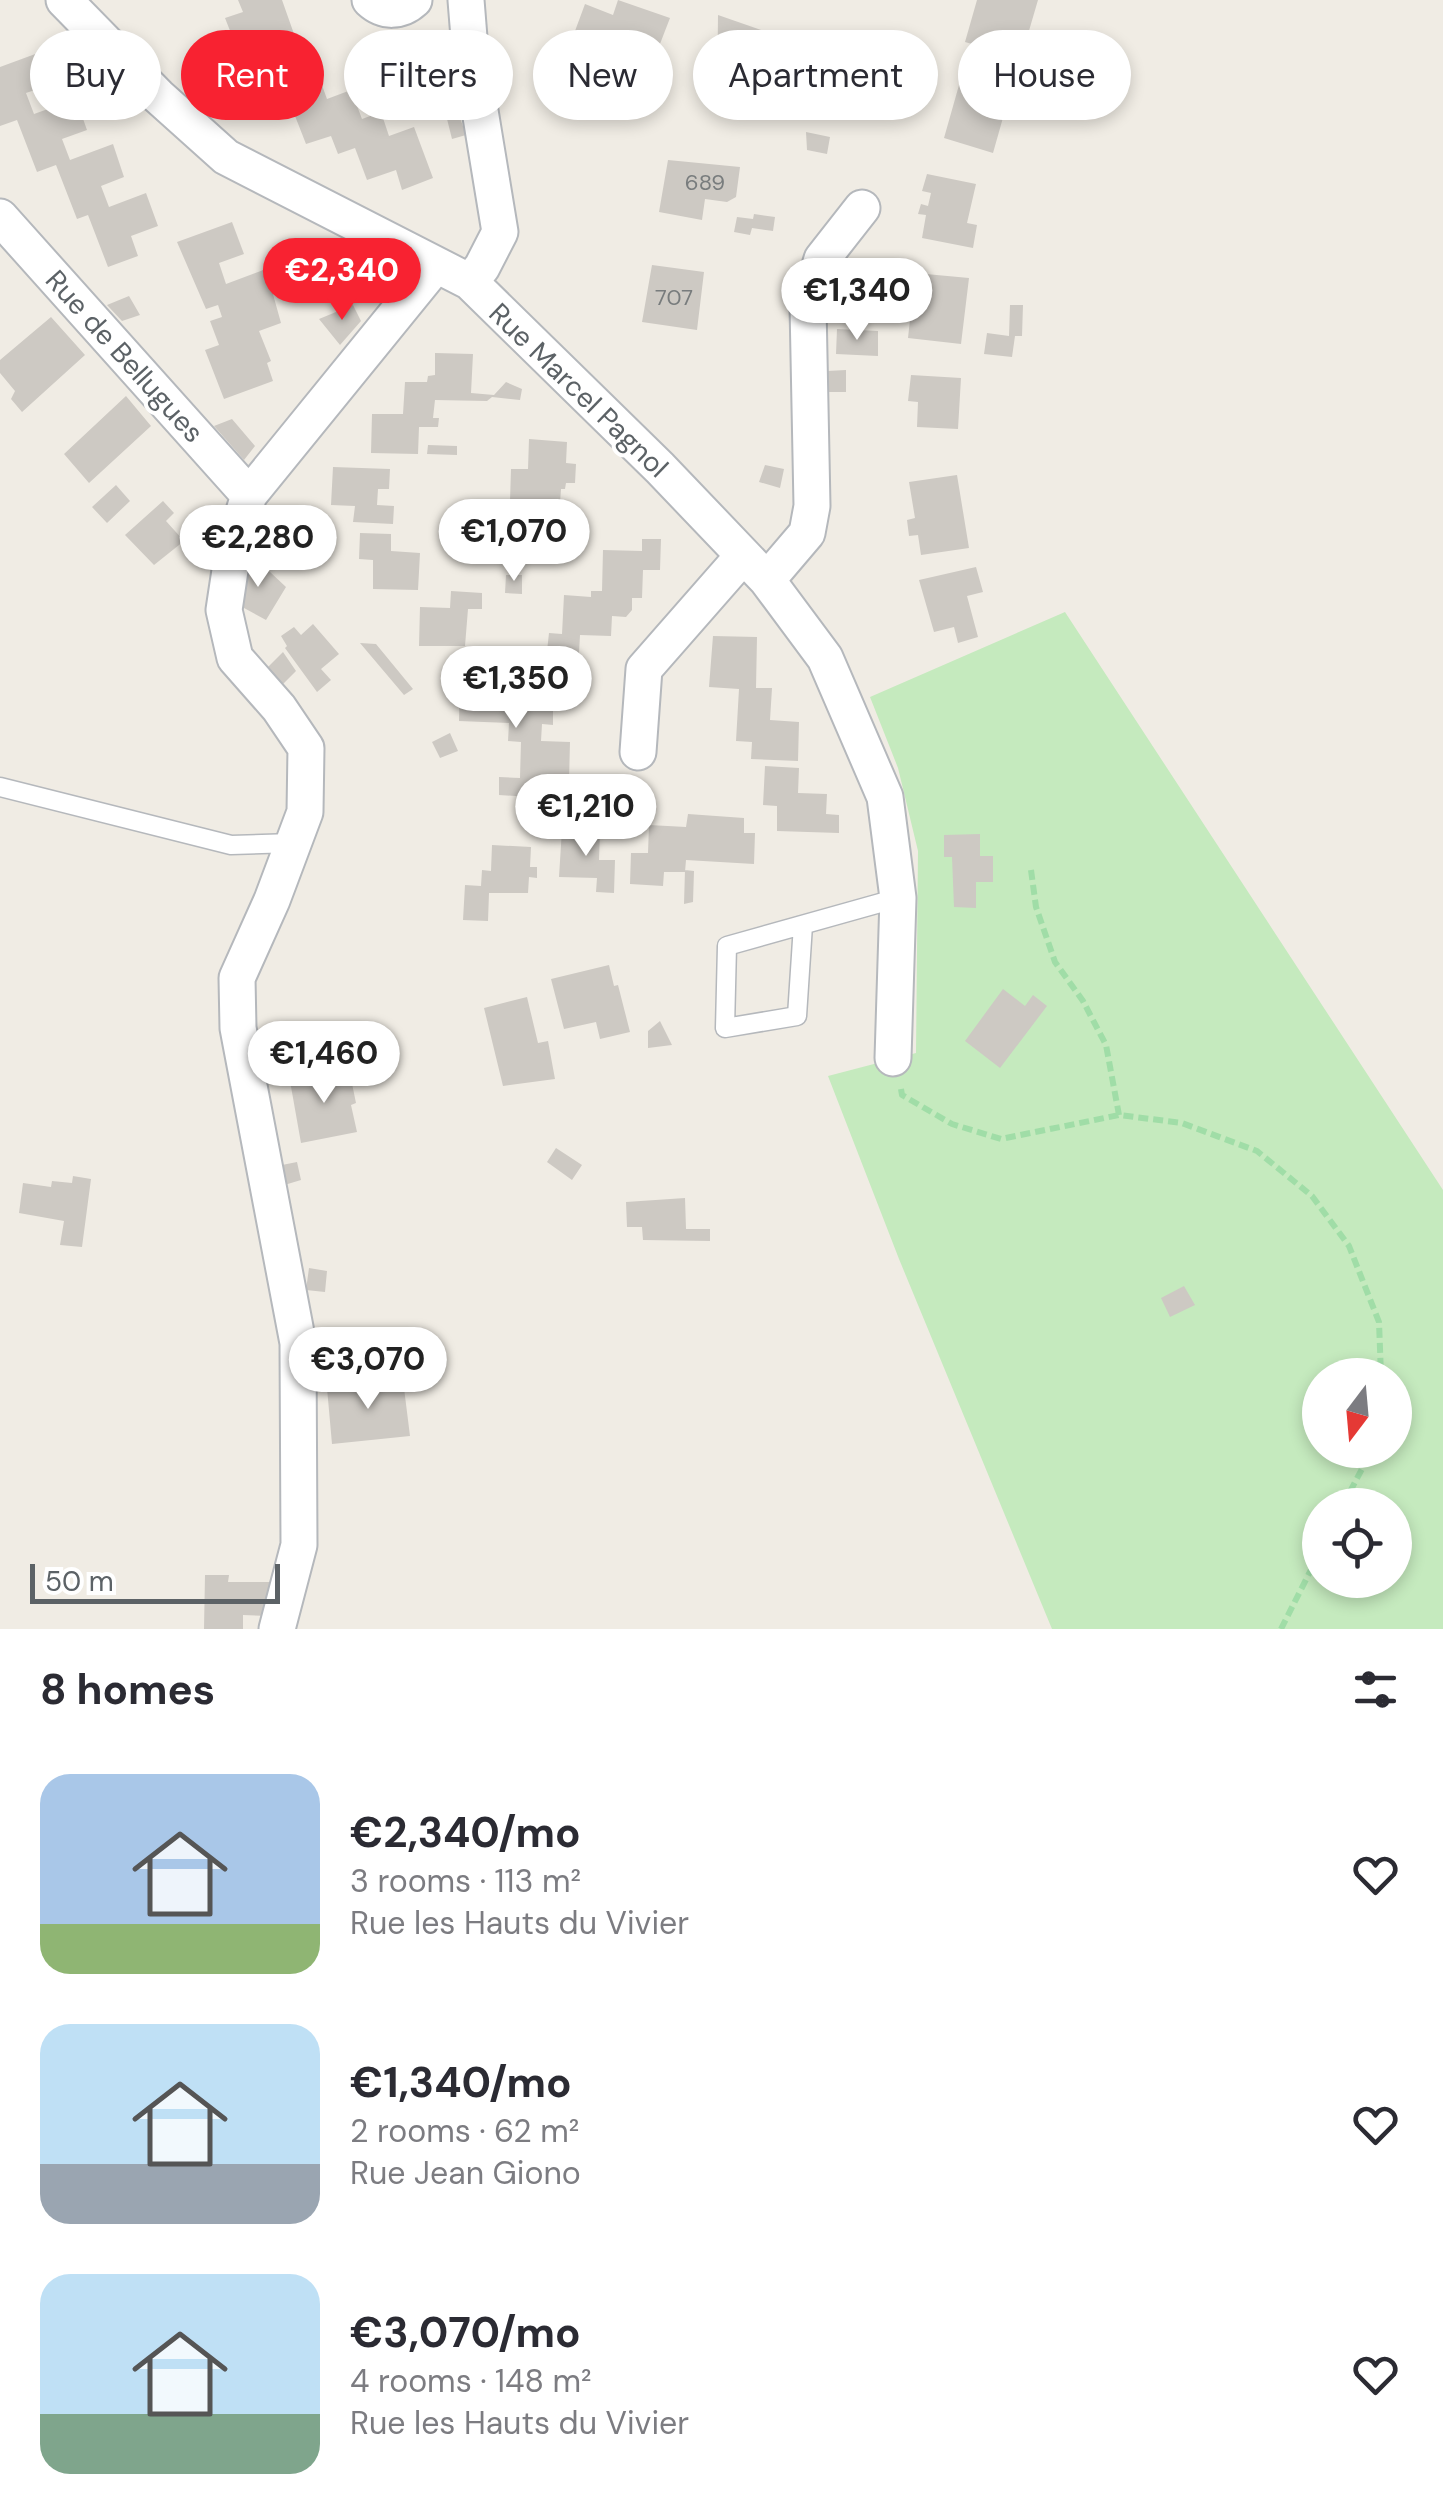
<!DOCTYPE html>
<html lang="en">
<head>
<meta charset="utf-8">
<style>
  body { margin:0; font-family:"DM Sans",sans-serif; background:#f2f2f3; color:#2b2b33; height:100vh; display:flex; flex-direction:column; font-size:38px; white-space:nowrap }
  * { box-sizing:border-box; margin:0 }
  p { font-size:32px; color:#7c7c81 }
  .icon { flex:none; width:55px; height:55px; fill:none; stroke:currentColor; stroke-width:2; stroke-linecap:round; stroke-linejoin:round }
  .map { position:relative; height:1629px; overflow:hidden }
  .panel { display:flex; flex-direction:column; background:#fff; flex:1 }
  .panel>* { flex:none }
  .top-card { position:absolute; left:30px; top:30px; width:1385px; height:90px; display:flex; gap:20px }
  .needle { width:65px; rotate:196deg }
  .controls { position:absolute; left:1302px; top:1358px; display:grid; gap:20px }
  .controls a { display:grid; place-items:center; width:110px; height:110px; border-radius:50%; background:#fff; box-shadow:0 5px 15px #0003; font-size:50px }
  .scale { position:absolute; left:30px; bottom:25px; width:250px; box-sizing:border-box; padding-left:10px; border:5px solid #5c6266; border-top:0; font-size:28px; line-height:35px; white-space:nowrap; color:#5c6266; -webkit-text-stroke:8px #fff; paint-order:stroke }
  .price { position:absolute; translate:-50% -85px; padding:0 22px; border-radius:35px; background:#fff; color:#222; font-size:32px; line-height:65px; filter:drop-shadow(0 2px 5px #0008) }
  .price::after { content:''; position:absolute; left:50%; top:60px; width:30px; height:22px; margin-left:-15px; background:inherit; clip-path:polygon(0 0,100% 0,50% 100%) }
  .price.current { background:#f82231; color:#fff }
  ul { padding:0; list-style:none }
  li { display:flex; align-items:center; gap:30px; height:250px; padding:0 40px }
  li span { display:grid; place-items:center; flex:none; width:280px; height:200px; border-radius:30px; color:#555 }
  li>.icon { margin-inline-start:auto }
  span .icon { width:120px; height:120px; fill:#fffc; stroke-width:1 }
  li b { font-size:42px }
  h2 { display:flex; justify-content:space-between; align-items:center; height:120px; padding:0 40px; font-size:42px }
  .chip { padding:0 35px; border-radius:45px; background:#fff; box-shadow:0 5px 15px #0003; font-size:35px; line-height:90px }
  .chip.current { background:#f82231; color:#fff }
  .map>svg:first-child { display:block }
  .green { fill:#c5eabe; fill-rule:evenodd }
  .building { fill:#cdc9c3 }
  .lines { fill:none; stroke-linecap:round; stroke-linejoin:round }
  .lane-casing { stroke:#b5b8bc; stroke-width:21 }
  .street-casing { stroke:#b5b8bc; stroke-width:39 }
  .path { stroke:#a0dda7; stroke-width:6; stroke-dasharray:10 5; stroke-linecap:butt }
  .lane { stroke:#fff; stroke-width:18 }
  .street { stroke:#fff; stroke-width:35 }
  .labels { text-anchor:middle; stroke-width:8; stroke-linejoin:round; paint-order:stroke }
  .number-label { font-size:22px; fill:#787c7d }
  .street-label { font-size:28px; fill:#5c6266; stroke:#fff }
</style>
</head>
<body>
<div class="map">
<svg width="1443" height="1629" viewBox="0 0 1443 1629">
  <rect width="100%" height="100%" fill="#f0ece4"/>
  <path class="green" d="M1065,612L1443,1190V1629H1052L899,1259L828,1076L916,1053L918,851L898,768L870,697ZM1320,1375H1395V1450H1320ZM1320,1505H1395V1580H1320Z"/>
  <path class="building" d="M238,0H282L300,51L308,47L327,99L351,90L362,119L381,112L389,136L414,127L433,178L402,190L396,170L367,180L355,148L338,154L331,136L306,144L286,93L263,100L251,69L269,62L262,42L238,51L225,18L243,12Z
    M618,0L670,18L641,93L581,72L594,38L575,31L585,4L613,15Z
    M977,0H1038L1021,58L965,42Z
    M718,15L796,42L799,91L717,106Z
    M38,53L50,85L26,93L34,114L76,99L87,130L62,139L70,160L113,144L124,177L101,186L109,207L146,193L158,226L131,236L138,256L108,267L88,215L77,219L56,165L37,172L17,120L0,126V67Z
    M961,78L1010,93L993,153L944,138Z
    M458,112L466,135L452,139L446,115Z
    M806,132L830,137L827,154L807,150Z
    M668,160L740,167L736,197L727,202L705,199L702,220L659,212Z
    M927,174L976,184L967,223L977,225L973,248L922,238L926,215L918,214L921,204L928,206L931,193L922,191Z
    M754,214L775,217L773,231L752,228L750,235L734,232L737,217L753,219Z
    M232,222L244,254L219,263L226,284L266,269L281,323L259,331L271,361L267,363L273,381L224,399L205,350L219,345L210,321L222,317L218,305L206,309L177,242Z
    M652,265L704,272L697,330L642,322Z
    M915,273L969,278L961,344L908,338Z
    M129,296L140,315L122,321L107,305Z
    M353,305L361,321L340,345L319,319Z
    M1010,305H1023L1022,336H1015L1012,357L984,354L987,333L1009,336Z
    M51,317L85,355L22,412L11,399L15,391L0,373V360Z
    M837,329L878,331V356L836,354Z
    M435,353L473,354L471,393L494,395L506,382L522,389L520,400L492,397L487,401L435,400L433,418H439L438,427H419L418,454L371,453L372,414H403L405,382H427L428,376L435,375Z
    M846,370V392H828L827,371Z
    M911,375L961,378L958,429L917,427L918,402L908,401Z
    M126,396L151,426L89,483L64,454Z
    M232,419L255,446L244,460L214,426Z
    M529,439L567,442L566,463L576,464L575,483H566L565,489H561L560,503L528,501L527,530L557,532L556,548L486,546L488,500L510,501L511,469H528Z
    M428,445L457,446V455L427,454Z
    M765,465L784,469L780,488L759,482Z
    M333,467L390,469L389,489H378L377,505L394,506L393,524L353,522L355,506L331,505Z
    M957,475L969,548L921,555L918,535L909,536L907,520L915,518L909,482Z
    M116,485L130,501L107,523L92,507Z
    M163,501L174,513L166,521L184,541L154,565L125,535Z
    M360,533L391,534V551L420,553L418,590L373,589V560L359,559Z
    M642,539H661L660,570H643L642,598H632V610L626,617L612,616L611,636L580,635L579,653L547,651L549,633L562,634L564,595L591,597V591H602L603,550L642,551Z
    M253,556L286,587L266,620L233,602L243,571Z
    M976,567L983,592L967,596L978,637L958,643L954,627L934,632L919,580Z
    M506,575H522V594L505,593Z
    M451,591L482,593V609H468L465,646H419L420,607L450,608Z
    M313,624L339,654L321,669L331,680L317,692L285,648L287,646L281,636L294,627L301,635Z
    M713,636L757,637L756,688H772L770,720L799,722L798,761L751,759L752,742L736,741L739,689L709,687Z
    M360,643L376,644L413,689L404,695Z
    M283,652L296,671L283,684L267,668Z
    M460,676L511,678V684L521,685L520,707L553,708V725L542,724L541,741L570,742L569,781L531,779V797L499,795V777L520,778L521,742L508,741L509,723L459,721Z
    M450,733L458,751L440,758L432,742Z
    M765,766L799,768L798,793L827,794L826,814L839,815V833L777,831V806L763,805Z
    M688,814L744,818V833H755L754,864L686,860L685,872H664L663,886L630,884L631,853H648L649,825L686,827Z
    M562,829L600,831L599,860H615L614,893L596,892L597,878L559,877Z
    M980,834V856H993V882H976V908L954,907L952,857H944V835Z
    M492,845L531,847L530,867H537V878L529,877L528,893H489L488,921L463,920L465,885L481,886L482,870L491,871Z
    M685,870L694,871L693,902L684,904Z
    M609,965L614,986L618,985L630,1032L600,1039L596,1022L564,1029L551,979Z
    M1003,989L1025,1006L1033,995L1047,1006L1000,1068L965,1041Z
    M527,997L538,1043L548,1041L555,1079L503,1086L484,1008Z
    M660,1021L672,1045L648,1048V1031Z
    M349,1069L356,1103L351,1105L357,1132L301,1143L290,1081Z
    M556,1148L582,1165L572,1180L547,1162Z
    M297,1162L301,1180L281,1186L277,1166Z
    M73,1176L91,1179L82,1247L60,1245L64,1221L19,1213L23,1183L51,1187L52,1181L72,1183Z
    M685,1198L686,1229H710V1241L643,1240L642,1227H627L626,1202Z
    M309,1268L327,1271L325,1292L306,1290Z
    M1184,1286L1195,1305L1170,1317L1161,1298Z
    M403,1380L410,1436L332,1444L327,1388Z
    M205,1575H229L228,1582H280L271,1616L243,1615V1629H204Z"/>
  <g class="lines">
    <defs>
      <path id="lane" d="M0,787L231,845L293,843
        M803,925L797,1016L725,1028L727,946L898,898"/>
      <path id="street" d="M64,0L158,96L226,157L470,282L660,468L767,580L825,658L885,797L898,898L893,1058
        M370,0C384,13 401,12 414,0
        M466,0L470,50L500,232L482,267L470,282
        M0,217L249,495
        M767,580L807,533L812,506L808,306L822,259L862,208
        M638,752L644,669L743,556
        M277,1629L299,1545L298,1343L238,1028L237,978L272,900L305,812L306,748L279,708L235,658L224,610L234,544L249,495L436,265"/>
    </defs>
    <use href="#lane" class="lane-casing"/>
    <use href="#street" class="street-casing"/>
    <path class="path" d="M1031,870L1036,907L1055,962L1083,1001L1106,1045L1119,1115
      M901,1089L902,1095L952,1124L1001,1139L1119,1115L1182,1123L1257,1151L1312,1196L1349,1246L1379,1322L1381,1375
      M1343,1505L1363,1467L1367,1450
      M1281,1629L1320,1552"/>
    <use href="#lane" class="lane"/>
    <use href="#street" class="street"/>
  </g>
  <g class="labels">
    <g class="number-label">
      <text x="705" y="190">689</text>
      <text x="674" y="305">707</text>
    </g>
    <g class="street-label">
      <text transform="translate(125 356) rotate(48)" y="10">Rue de Bellugues</text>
      <text transform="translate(579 390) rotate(44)" y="10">Rue Marcel Pagnol</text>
    </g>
  </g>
</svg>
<div class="controls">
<a><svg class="needle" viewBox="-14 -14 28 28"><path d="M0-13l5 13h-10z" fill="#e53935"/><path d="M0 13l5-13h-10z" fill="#7c7c81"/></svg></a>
<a><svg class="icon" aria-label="locate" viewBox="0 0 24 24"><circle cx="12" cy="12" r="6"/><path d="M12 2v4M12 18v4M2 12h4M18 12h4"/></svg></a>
</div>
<div class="scale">50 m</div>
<b class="price current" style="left:342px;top:323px">€2,340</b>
<b class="price" style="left:857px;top:343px">€1,340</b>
<b class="price" style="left:514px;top:584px">€1,070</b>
<b class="price" style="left:258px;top:590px">€2,280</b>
<b class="price" style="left:516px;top:731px">€1,350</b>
<b class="price" style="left:586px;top:859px">€1,210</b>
<b class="price" style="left:324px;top:1106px">€1,460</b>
<b class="price" style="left:368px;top:1412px">€3,070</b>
<div class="top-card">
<a class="chip">Buy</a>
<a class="chip current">Rent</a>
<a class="chip">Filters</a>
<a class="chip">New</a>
<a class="chip">Apartment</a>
<a class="chip">House</a>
</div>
</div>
<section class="panel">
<h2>8 homes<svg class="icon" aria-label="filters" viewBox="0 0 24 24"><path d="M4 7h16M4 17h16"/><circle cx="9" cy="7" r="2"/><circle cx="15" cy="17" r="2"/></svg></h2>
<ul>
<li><span style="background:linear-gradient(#a9c7e8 75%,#8fb573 0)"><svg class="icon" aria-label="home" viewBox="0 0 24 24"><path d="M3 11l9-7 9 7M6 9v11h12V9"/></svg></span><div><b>€2,340/mo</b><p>3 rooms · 113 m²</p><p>Rue les Hauts du Vivier</p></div><svg class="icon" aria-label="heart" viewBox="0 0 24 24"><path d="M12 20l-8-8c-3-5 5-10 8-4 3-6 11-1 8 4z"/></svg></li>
<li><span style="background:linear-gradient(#bfe0f5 70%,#9aa5b1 0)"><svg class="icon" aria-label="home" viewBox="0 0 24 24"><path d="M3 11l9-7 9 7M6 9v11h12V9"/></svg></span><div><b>€1,340/mo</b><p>2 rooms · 62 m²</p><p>Rue Jean Giono</p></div><svg class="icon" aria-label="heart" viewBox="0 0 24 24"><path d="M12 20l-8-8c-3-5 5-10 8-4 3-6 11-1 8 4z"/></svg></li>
<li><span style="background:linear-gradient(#bfe0f5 70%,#7fa58c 0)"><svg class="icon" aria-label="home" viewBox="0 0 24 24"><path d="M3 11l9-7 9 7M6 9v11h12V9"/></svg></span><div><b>€3,070/mo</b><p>4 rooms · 148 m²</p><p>Rue les Hauts du Vivier</p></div><svg class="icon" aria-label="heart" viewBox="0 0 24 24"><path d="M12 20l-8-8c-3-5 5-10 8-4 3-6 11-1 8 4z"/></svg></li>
</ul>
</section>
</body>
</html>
